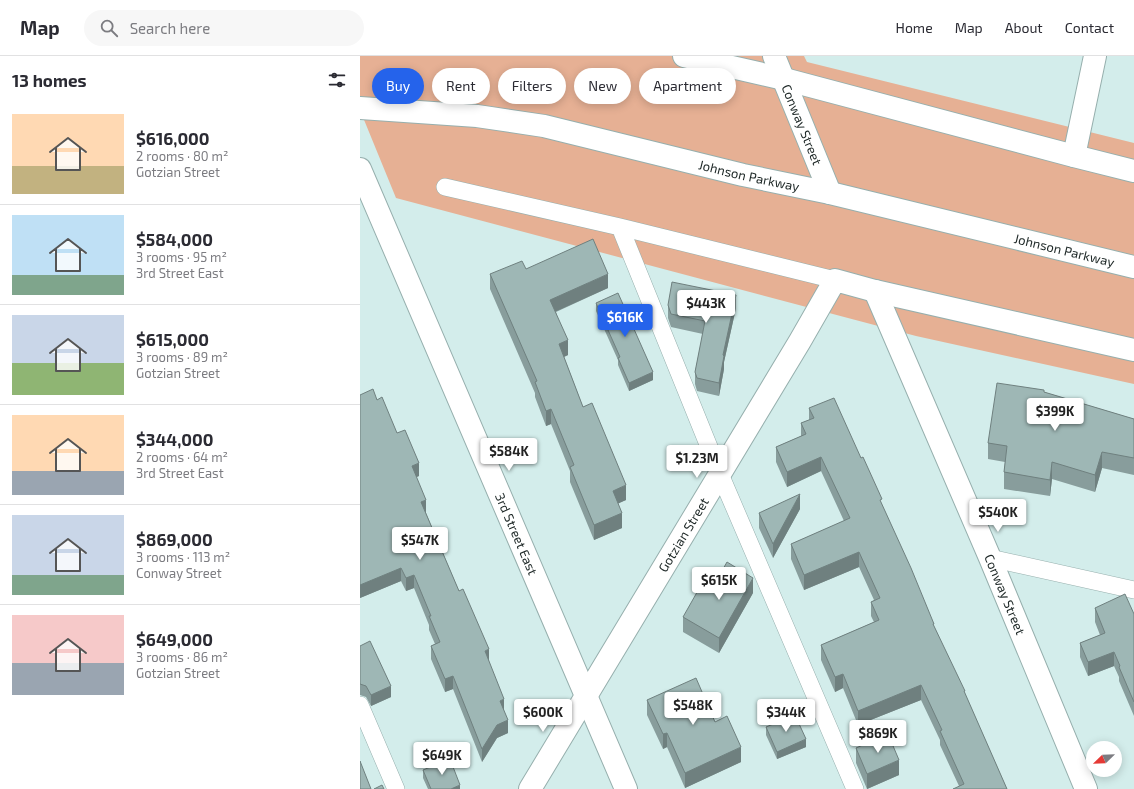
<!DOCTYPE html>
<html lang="en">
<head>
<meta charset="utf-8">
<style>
  body { margin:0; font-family:"Exo 2",sans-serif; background:#f7f7f7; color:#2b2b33; height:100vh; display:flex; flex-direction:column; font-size:15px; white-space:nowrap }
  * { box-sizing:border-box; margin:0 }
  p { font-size:13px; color:#7c7c81 }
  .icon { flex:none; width:22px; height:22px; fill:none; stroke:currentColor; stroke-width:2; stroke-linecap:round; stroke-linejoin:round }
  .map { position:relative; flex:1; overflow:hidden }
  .side { display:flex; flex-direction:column; background:#fff; width:360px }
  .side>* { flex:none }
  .top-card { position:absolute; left:12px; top:12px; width:380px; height:36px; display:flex; gap:8px }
  .needle { width:26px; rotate:247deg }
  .fabs { position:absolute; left:726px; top:685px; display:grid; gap:8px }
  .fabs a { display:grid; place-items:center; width:36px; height:36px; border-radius:50%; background:#fff; box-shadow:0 2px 10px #0003; font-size:20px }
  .price { position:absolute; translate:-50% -34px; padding:0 9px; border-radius:4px; background:#fff; color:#222; font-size:13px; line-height:26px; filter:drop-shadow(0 1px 2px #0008) }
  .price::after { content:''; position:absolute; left:50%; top:24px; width:12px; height:9px; margin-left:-6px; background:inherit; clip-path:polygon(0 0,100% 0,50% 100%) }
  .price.active { background:#2563eb; color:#fff }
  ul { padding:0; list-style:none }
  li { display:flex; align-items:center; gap:12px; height:100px; padding:0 12px }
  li+li { border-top:1px solid #e1e1e2 }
  li span { display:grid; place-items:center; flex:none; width:112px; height:80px; border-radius:0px; color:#555 }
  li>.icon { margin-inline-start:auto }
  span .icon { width:48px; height:48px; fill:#fffc; stroke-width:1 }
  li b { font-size:17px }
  h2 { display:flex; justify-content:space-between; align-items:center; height:48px; padding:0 12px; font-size:17px }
  .pill { padding:0 14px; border-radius:18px; background:#fff; box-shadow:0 2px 10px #0003; font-size:14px; line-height:36px }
  .pill.active { background:#2563eb; color:#fff }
  header { display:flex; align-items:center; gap:24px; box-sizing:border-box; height:56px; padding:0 20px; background:#fff; border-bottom:1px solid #e1e1e2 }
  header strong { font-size:19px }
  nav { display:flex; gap:22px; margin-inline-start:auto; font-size:14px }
  .search { width:280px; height:36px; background:#f7f7f7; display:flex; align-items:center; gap:10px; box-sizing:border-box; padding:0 14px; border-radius:22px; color:#7c7c81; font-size:15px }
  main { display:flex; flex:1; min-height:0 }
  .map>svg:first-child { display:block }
  .green { fill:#e6b094 }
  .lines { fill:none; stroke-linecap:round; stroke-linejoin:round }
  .service-casing { stroke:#96afad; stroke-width:18 }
  .minor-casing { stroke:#96afad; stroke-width:24 }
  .tertiary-casing { stroke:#96afad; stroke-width:24 }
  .service { stroke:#fff; stroke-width:17 }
  .minor { stroke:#fff; stroke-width:22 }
  .tertiary { stroke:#fff; stroke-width:22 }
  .wall { fill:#889d9c }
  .shaded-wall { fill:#6f807f }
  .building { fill:#9eb7b5; stroke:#6f807f }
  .labels { text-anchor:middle; stroke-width:3; stroke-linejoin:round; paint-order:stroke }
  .street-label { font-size:13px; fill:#1c2625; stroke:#d3edeb }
</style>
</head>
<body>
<header>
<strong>Map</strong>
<div class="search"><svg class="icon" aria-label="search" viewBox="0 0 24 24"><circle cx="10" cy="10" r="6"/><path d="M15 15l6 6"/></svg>Search here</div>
<nav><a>Home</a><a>Map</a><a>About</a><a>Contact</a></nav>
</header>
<main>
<section class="side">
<h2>13 homes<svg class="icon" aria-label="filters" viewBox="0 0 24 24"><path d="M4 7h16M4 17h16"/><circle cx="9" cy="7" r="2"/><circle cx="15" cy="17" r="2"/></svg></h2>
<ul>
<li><span style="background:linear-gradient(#ffd9b3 65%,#c2b280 0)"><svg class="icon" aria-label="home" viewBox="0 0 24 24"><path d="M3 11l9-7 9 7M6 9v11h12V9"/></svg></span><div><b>$616,000</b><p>2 rooms · 80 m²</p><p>Gotzian Street</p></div></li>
<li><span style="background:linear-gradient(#bfe0f5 75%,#7fa58c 0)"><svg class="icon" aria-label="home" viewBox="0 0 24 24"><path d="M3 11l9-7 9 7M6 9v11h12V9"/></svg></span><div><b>$584,000</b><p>3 rooms · 95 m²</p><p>3rd Street East</p></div></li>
<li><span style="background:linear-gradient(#c9d6e8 60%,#8fb573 0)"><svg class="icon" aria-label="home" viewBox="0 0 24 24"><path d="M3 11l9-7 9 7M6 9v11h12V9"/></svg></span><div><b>$615,000</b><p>3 rooms · 89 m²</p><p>Gotzian Street</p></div></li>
<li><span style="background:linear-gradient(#ffd9b3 70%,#9aa5b1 0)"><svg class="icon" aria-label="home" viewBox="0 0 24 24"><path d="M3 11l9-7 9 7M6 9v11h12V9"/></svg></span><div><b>$344,000</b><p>2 rooms · 64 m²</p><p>3rd Street East</p></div></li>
<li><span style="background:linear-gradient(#c9d6e8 75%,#7fa58c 0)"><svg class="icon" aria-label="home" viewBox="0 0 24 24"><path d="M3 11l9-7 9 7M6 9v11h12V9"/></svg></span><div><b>$869,000</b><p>3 rooms · 113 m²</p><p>Conway Street</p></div></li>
<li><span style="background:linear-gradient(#f6c9c9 60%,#9aa5b1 0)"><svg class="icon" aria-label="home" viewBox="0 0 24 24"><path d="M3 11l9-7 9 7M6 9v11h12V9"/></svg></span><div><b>$649,000</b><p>3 rooms · 86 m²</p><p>Gotzian Street</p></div></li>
</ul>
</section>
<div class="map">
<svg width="774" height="733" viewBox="0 0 774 733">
  <rect width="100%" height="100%" fill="#d3edeb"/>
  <path class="green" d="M0,0H444L447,6L774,87V328L556,280L36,142L0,54Z"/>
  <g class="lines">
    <defs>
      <path id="service" d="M85,131L260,171L475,224
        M260,171L360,418L495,733
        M630,502L774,534
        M0,649L36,733"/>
      <g id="minor">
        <path d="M324,0L424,23L714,100L774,115"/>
        <path id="s1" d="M414,0L470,137"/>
        <path d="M714,100L735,0"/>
        <path id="s2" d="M515,235L630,502L726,733"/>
        <path id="s3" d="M170,733L440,285L475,224L515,235L774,294"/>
      </g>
      <g id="tertiary">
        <path id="s4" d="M0,52L117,60L184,70L383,119L470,137L774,211"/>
        <path id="s5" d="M0,113L266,733"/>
      </g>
    </defs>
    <use href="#service" class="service-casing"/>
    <use href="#minor" class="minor-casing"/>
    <use href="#tertiary" class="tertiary-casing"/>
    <use href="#service" class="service"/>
    <use href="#minor" class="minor"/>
    <use href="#tertiary" class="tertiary"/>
  </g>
  <path class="wall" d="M166,213L248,232L196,256L208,299L204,301L223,351L266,444L258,447L262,472L234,484L210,426V415L191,368L186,370L175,341V337L130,233V218Z
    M236,247L293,324L269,335L258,309V304L236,255Z
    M308,249L376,252L364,306V313L359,340L337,335L335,328V316L343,278L311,271L308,262Z
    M684,336L774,363V419L742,412L735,436L692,423L690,440L644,433V416L645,406L628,403V387Z
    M0,339L17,344L37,377L59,420L56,421L66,457L129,606L144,655L148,677L137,682L122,706L93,633L85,636L71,603V590L75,588L69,574V569L54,532L46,535L41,525L0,542Z
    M449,352L501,402L522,449L574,571L605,638L647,733L599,730L580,689V684L561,644L498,669L483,632L475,636L461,604V589L514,566L511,560V546L514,544L499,511L444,534L431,503V488L484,465L461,415L427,431L416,406V391L441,380V367L449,364Z
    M440,453L413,502L399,472V457Z
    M393,537L359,597L323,576V561Z
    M735,552L774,558V660L759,625V621L754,610L728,620L720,601V587L740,579L735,566Z
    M0,590L31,641L11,650L6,641L0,639Z
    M287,644L355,666L381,706L325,732L307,691L303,693L287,659Z
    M406,671L446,691L417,703L406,679Z
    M496,692L539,719L507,733L496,707Z
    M63,714L100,733H68L63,722Z"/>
  <path class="shaded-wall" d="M248,218V232L190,258V244Z
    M376,239V252L364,306V313L359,340V327L363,299Z
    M208,284V299L199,303V288Z
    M293,316V324L269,335V327Z
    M191,353V368L186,370V355Z
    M742,396V412L735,436V419Z
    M461,401V415L427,431V416Z
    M692,406V423L690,440V424Z
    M59,407V420L52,423V410Z
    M266,429V444L253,450V435Z
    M440,438V453L413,502V488Z
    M66,444V457L61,459V446Z
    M262,457V472L234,484V469Z
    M499,496V511L444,534V519Z
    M41,512V525L0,542V529Z
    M54,519V532L46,535V522Z
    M393,522V537L359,597V582Z
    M129,593V607L125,595Z
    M754,596V610L728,620V606Z
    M483,618V632L475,636V621Z
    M93,620V633L85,636V623Z
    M561,629V644L498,669V655Z
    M31,630V641L11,650V639Z
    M144,643V656L140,645Z
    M148,664V677L137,682L122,706V693L137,669Z
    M307,677V691L303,693V678Z
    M446,683V691L417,703V696Z
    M381,691V706L325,732V717Z
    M539,704V719L507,733V718Z
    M100,729V733H91Z"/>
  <path class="building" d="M233,183L248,218L190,244L208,284L199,288L223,351L232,347L266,429L253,435L262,457L234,469L210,411L214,409L191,353L186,355L175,326L177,325L130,218L162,205L166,213Z
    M312,226L376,239L363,299L364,300L359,327L337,322L335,316L345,265L311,258L308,249Z
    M258,237L293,316L269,327L258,302L260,301L236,247Z
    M637,327L684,334V336L774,363V402L742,396L735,419L692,406L690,424L644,416L647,390L628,387Z
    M13,333L17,344L22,341L37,377L45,374L59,407L52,410L66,444L61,446L99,535L103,533L129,593L125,595L144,643L140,645L148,664L137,669L122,693L93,620L85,623L71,590L80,586L69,560H71L54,519L46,522L41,512L0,529V339Z
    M474,342L501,402L503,401L522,443L520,444L551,512L574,568H573L605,635H604L647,733H593L604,728L580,675L582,674L561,629L498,655L483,618L475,621L461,589L519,564L511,546L520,542L499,496L444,519L431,488L490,462L461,401L427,416L416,391L446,378L441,367L454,362L449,352Z
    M440,438L413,488L399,457Z
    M367,506L393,522L359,582L323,561L340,531L350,536Z
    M765,538L774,558V646L759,611L760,610L754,596L728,606L720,587L745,577L735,552Z
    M10,585L31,630L11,639L6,630L0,628V590Z
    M336,622L355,666L367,660L381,691L325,717L307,677L303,678L287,644Z
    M435,659L446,683L417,696L406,671Z
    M528,678L539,704L507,718L496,692Z
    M90,703L100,729L91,733H71L63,714Z
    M0,705L11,733H0Z
    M22,729L24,733H14Z"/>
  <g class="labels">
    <g class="street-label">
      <text dy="5" stroke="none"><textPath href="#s1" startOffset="74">Conway Street</textPath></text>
      <text dy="5" stroke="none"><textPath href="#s4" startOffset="396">Johnson Parkway</textPath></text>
      <text dy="5" stroke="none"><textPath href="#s4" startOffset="720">Johnson Parkway</textPath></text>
      <text dy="5" stroke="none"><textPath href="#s5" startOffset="397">3rd Street East</textPath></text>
      <text dy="5" stroke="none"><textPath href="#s3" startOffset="297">Gotzian Street</textPath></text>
      <text dy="5" stroke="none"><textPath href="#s2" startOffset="330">Conway Street</textPath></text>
    </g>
  </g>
</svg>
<div class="fabs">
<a><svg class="needle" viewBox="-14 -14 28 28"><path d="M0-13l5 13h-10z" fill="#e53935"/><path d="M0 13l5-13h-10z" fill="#7c7c81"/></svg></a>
</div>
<b class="price" style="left:346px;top:268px">$443K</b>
<b class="price active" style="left:265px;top:282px">$616K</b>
<b class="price" style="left:695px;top:376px">$399K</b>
<b class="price" style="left:149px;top:416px">$584K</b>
<b class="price" style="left:337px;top:423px">$1.23M</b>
<b class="price" style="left:638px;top:477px">$540K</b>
<b class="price" style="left:60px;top:505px">$547K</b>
<b class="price" style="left:359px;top:545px">$615K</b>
<b class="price" style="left:333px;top:670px">$548K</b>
<b class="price" style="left:183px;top:677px">$600K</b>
<b class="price" style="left:426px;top:677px">$344K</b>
<b class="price" style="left:518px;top:698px">$869K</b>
<b class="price" style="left:82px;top:720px">$649K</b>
<div class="top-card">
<a class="pill active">Buy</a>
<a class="pill">Rent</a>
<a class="pill">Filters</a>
<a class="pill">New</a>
<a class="pill">Apartment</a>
</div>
</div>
</main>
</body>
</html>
